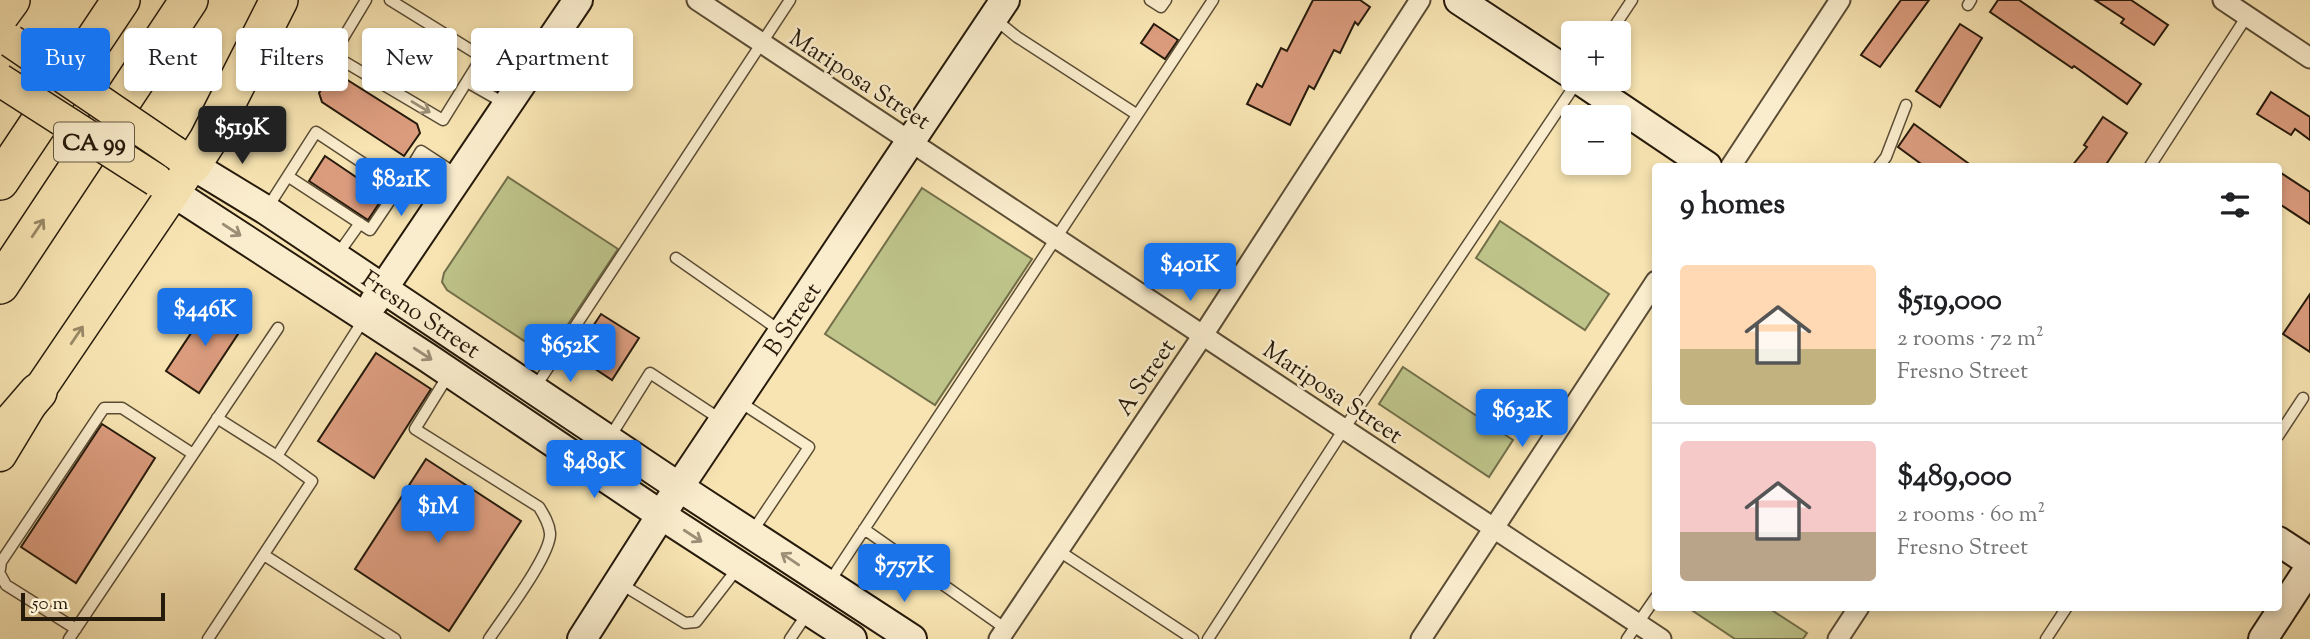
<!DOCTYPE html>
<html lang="en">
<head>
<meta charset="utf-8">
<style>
  body { margin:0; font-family:"Sorts Mill Goudy",serif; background:#f6f6f6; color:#202124; height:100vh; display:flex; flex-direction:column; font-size:26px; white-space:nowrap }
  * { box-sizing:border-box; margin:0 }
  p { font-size:23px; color:#757577 }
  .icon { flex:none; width:38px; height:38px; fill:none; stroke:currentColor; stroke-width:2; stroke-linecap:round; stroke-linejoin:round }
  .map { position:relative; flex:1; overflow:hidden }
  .sheet { position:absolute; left:1652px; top:163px; width:630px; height:448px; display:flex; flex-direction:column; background:#fff; border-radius:7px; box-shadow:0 4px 10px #0003 }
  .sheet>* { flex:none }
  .hud { position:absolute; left:21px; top:28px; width:665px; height:63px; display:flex; gap:14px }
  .buttons { position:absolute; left:1561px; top:21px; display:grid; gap:14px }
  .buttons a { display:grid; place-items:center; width:70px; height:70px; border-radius:7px; background:#fff; box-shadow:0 4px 10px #0003; font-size:35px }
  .scale { position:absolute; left:21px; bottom:18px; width:144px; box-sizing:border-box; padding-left:7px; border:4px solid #261a0b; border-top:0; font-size:19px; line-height:24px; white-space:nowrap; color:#261a0b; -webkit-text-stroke:5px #faedcd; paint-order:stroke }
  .price { position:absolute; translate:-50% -60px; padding:0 16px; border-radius:7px; background:#1a73e8; color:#fff; font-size:23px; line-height:46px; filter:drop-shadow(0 2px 4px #0008) }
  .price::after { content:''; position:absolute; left:50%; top:42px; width:21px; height:16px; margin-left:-10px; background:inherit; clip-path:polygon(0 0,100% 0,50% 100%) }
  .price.active { background:#222; color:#fff }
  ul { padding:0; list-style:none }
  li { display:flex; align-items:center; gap:21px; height:175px; padding:0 28px }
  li+li { border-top:2px solid #e0e0e0 }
  li span { display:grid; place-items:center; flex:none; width:196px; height:140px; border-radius:7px; color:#555 }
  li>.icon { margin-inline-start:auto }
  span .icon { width:84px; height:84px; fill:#fffc; stroke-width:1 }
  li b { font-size:30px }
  h2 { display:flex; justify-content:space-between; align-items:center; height:84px; padding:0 28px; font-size:30px }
  .chip { padding:0 24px; border-radius:7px; background:#fff; box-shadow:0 4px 10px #0003; font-size:24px; line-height:63px }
  .chip.active { background:#1a73e8; color:#fff }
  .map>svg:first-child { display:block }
  .green { fill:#bec48a; stroke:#726f4a; stroke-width:2 }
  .building { fill:#db9c7e; stroke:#261a0b; stroke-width:2 }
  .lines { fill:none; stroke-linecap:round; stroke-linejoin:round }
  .lane-casing { stroke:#5a4c35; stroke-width:13 }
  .street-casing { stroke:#5a4c35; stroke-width:23 }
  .secondary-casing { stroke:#261a0b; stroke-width:32 }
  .primary-casing { stroke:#261a0b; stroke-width:35 }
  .highway-casing { stroke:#261a0b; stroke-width:40 }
  .lane { stroke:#faedcd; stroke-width:10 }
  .street { stroke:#faedcd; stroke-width:19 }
  .secondary { stroke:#faedcd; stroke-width:28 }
  .primary { stroke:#f7e4b2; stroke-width:32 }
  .highway { stroke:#f7e4b2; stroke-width:37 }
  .primary-bridge-casing { stroke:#261a0b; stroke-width:35; stroke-linecap:butt }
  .primary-bridge { stroke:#f7e4b2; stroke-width:32 }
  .oneway { stroke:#9b8e76 }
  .oneway2 { stroke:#998967 }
  .labels { text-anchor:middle; stroke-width:5; stroke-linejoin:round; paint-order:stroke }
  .shield { fill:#faedcd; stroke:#665945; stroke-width:2 }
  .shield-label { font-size:23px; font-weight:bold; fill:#261a0b }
  .street-label { font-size:24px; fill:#261a0b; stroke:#faedcd }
</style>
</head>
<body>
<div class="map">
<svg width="2310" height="639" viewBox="0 0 2310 639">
  <rect width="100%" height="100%" fill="#f7e4b2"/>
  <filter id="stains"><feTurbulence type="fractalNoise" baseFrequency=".00286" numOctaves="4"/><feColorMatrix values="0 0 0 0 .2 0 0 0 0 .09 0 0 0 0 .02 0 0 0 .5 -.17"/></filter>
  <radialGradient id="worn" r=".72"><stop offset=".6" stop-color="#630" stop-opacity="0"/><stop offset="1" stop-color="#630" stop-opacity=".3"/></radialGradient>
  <path class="green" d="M508,177L618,249L547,356L447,290L442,282L444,273Z
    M922,188L1032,259L935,405L825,334Z
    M1500,221L1609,294L1585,330L1476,258Z
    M1403,367L1513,440L1489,477L1379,404Z
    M1687,607H1767L1807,633L1803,639H1735Z"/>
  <path class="building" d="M1313,0H1360L1370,7L1358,25L1355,22L1340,53L1334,50L1314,89L1309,86L1290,125L1247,104L1257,84L1262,87L1281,48L1287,51Z
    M1901,0H1929L1880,67L1861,55Z
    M1998,0H2019L2141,84L2127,104L2074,66L2072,68L1990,12Z
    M2095,0H2131L2168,25L2154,45L2121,23L2124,19Z
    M1154,24L1178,40L1165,59L1141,43Z
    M1960,24L1982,38L1940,107L1916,91Z
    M338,74L417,124L420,133L404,156L322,102L319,93L330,78L336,79Z
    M2271,92L2310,117V140L2295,129L2291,135L2257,114Z
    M2103,117L2127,133L2105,166H2072L2087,147L2084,145Z
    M1914,124L1972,166H1924L1898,147Z
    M325,156L384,196L368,220L309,181Z
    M2278,171L2310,192V224L2278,203Z
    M2310,294V352L2283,334Z
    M211,303L244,325L199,393L166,371Z
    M601,314L639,338L612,380L574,355Z
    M376,353L431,389L374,478L318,441Z
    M102,424L155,458L76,583L21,547Z
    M426,459L521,521L449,631L355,569Z"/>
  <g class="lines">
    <defs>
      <path id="lane" d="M366,0L333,55L443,120L482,57L390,0
        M1150,0L1161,7L1166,0
        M1968,5L1971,0
        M996,20L1017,37L1136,114
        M1610,33L1632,0
        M467,82L504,103
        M1879,166L1886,157L1906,105
        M2150,166L2247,16
        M289,177L370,230L399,187
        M268,207L316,132L399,187L421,151L456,174
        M338,254L360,223
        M676,258L782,332
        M449,374L415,429L539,507C544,515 549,523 550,533C552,554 502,619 489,639
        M536,386L790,0
        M740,402L809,447L752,532
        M217,418L277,456L364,319
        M2278,436L2303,398
        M610,437L650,373L720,419
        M864,529L1006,629
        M1059,551L1193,639
        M264,555L395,639
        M0,569L1,562L104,408H122L193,454
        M0,574L6,585L76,629
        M830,581L1213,0
        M621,584L685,623L696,622L737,569
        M69,639L278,328
        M208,639L312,481L277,456
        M790,639L807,614
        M1208,639L1344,429L1577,82
        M1627,639L1656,597
        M2046,639L2067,607"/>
      <path id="street" d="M697,0L1661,639
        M2223,0L2310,58
        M1731,166L1840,0
        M999,639L1203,335L1420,0
        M1421,639L1656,281
        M1838,639L1859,607"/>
      <path id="secondary" d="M1459,0L1573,75
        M1578,79L1707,166
        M192,165L266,210L679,487L912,639
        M174,193L428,358L661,515L852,639
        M374,302L578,0
        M2278,541L2310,562
        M582,639L679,487L1005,0
        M2263,639L2310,567"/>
      <path id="primary" d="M0,455L38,392L192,165L174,152"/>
      <path id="highway" d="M0,15L11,0
        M192,165L208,140L279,0
        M0,181L121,0
        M0,285L189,0
        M0,436L38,392"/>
    </defs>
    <use href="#lane" class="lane-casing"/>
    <use href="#street" class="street-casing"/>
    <use href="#secondary" class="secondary-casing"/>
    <use href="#primary" class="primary-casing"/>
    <use href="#highway" class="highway-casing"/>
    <use href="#lane" class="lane"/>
    <use href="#street" class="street"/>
    <use href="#secondary" class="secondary"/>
    <use href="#primary" class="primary"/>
    <use href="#highway" class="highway"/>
    <defs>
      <path id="primary-bridge" d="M11,41L174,152
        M0,80L156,180"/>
    </defs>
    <use href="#primary-bridge" class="primary-bridge-casing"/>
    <use href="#primary-bridge" class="primary-bridge"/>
  </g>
  <defs><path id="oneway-shaft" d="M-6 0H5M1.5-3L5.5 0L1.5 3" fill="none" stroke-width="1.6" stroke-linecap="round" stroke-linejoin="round" transform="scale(1.75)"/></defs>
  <g class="oneway">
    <use href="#oneway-shaft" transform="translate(421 107) rotate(31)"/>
    <use href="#oneway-shaft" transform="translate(232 230) rotate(33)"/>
    <use href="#oneway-shaft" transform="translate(423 354) rotate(33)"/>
    <use href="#oneway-shaft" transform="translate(693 536) rotate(33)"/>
    <use href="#oneway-shaft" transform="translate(790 559) rotate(-146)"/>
  </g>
  <g class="oneway2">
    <use href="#oneway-shaft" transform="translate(38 228) rotate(-56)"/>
    <use href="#oneway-shaft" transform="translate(77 335) rotate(-56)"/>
  </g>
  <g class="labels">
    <rect class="shield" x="54" y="122.5" width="80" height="39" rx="5"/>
    <g class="shield-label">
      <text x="94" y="150">CA 99</text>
    </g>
    <g class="street-label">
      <text transform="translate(860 79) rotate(33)" y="8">Mariposa Street</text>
      <text transform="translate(421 314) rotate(34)" y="8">Fresno Street</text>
      <text transform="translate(792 319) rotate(-56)" y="8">B Street</text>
      <text transform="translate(1145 377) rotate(-56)" y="8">A Street</text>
      <text transform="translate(1333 392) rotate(34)" y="8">Mariposa Street</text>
    </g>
  </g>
  <rect width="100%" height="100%" filter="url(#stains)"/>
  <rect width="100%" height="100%" fill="url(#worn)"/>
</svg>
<div class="buttons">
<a>+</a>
<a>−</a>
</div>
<div class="scale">50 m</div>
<b class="price active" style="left:242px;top:166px">$519K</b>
<b class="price" style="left:401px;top:218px">$821K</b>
<b class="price" style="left:1190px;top:303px">$401K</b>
<b class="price" style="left:205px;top:348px">$446K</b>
<b class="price" style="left:570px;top:384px">$652K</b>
<b class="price" style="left:1522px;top:449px">$632K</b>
<b class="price" style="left:594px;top:500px">$489K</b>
<b class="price" style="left:438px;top:545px">$1M</b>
<b class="price" style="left:904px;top:604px">$757K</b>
<div class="hud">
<a class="chip active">Buy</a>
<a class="chip">Rent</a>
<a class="chip">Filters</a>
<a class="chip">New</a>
<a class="chip">Apartment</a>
</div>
<section class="sheet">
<h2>9 homes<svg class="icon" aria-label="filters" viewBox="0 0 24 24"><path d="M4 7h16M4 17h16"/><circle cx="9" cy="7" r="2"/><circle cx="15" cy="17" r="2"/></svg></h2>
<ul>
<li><span style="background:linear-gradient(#ffd9b3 60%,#c2b280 0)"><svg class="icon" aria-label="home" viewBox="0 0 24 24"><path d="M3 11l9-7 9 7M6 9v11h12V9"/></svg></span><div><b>$519,000</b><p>2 rooms · 72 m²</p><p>Fresno Street</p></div></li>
<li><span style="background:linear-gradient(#f6c9c9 65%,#b9a48a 0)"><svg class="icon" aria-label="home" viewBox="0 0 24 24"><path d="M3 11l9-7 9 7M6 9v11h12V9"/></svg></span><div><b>$489,000</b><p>2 rooms · 60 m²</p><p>Fresno Street</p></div></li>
</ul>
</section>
</div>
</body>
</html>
